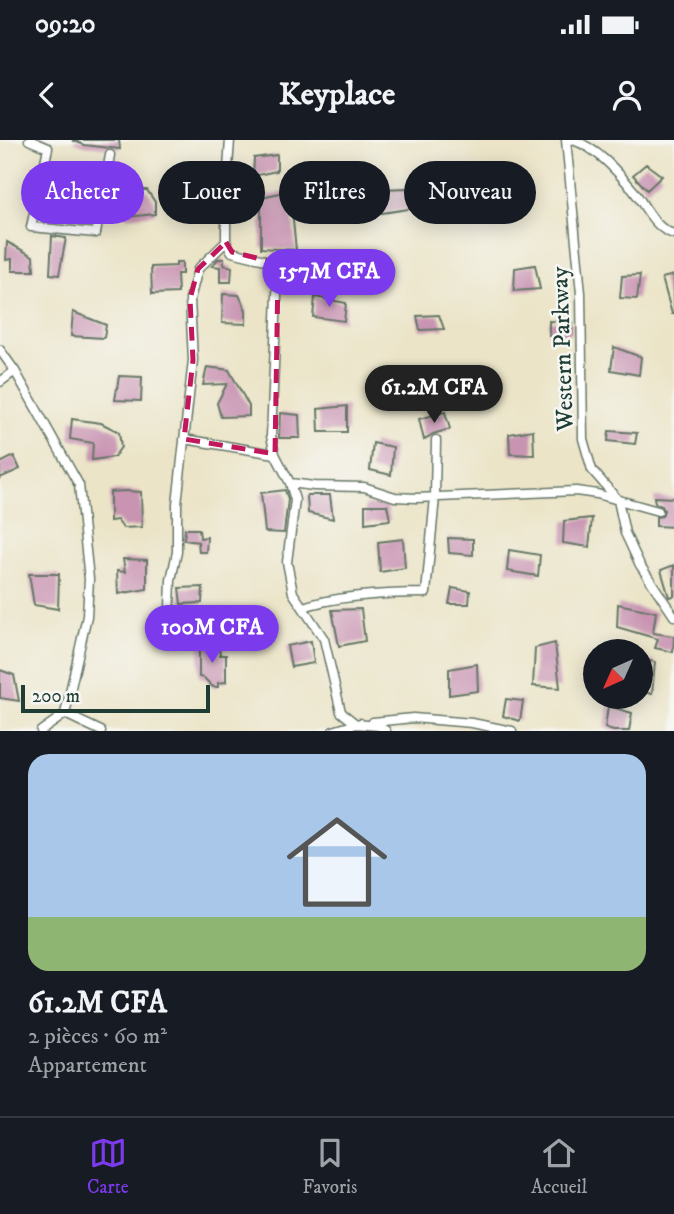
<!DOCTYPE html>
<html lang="fr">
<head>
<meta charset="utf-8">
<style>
  body { margin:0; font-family:"IM FELL DW Pica",serif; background:#242831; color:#f1f3f6; height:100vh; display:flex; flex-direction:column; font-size:26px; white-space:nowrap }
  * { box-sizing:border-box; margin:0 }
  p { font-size:23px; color:#9ea1a6 }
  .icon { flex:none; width:38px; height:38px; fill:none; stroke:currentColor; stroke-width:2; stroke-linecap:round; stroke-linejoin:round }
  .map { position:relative; height:591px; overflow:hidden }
  .panel { display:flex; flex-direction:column; background:#171b24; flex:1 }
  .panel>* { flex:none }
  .guide { position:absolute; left:21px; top:21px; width:634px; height:63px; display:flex; gap:14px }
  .needle { width:46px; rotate:225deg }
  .fabs { position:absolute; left:583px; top:499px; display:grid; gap:14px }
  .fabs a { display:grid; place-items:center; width:70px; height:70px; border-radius:50%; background:#171b24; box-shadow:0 4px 18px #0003; font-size:35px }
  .scale { position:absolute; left:21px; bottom:18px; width:189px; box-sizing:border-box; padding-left:7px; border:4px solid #1f3d34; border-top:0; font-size:19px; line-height:24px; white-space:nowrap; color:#1f3d34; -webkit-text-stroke:5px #f6f6f2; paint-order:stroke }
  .price { position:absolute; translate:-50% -60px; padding:0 16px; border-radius:24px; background:#7c3aed; color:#fff; font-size:23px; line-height:46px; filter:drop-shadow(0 2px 4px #0008) }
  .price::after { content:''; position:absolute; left:50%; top:42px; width:21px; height:16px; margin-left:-10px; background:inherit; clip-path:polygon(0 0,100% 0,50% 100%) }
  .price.current { background:#222; color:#fff }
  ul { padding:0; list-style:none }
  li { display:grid; align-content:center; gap:14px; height:371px; padding:0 28px }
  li+li { border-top:2px solid #363941 }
  li span { display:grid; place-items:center; height:217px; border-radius:21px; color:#555 }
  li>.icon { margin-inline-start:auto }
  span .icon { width:126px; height:126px; fill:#fffc; stroke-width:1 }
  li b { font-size:30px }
  .pill { padding:0 24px; border-radius:32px; background:#171b24; box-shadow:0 4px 18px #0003; font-size:24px; line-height:63px }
  .pill.current { background:#7c3aed; color:#fff }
  .status { display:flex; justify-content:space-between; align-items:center; height:49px; padding:0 35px; background:#171b24; direction:ltr }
  .status svg { height:19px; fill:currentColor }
  header { display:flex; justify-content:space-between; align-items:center; height:91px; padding:0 28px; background:#171b24; font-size:32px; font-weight:700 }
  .tabs { display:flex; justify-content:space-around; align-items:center; height:98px; border-top:2px solid #363941; background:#171b24; font-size:19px; color:#9ea1a6 }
  .tabs a { display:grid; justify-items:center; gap:4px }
  .tabs .current { color:#7c3aed }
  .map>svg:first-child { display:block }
  .building { fill:#c994b2 }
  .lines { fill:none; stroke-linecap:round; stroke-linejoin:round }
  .minor-casing { stroke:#667767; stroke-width:11 }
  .minor { stroke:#fff; stroke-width:8 }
  .marked { fill:none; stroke:#c2185b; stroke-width:5; stroke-dasharray:14 9; stroke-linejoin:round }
  .labels { text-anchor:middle; stroke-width:5; stroke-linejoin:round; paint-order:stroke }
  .street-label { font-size:24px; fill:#1f3d34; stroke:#f6f6f2 }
</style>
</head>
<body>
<div class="status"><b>09:20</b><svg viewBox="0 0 49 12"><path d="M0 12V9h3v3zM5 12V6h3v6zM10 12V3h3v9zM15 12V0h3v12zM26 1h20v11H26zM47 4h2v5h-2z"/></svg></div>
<header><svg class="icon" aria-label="back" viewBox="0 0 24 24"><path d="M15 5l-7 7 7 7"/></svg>Keyplace<svg class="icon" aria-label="person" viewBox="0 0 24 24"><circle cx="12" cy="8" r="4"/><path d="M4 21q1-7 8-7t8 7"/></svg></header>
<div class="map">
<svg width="674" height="591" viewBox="0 0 674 591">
  <rect width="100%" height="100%" fill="#f6f6f2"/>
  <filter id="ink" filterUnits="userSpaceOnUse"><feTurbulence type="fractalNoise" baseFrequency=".0143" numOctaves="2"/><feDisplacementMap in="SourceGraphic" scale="14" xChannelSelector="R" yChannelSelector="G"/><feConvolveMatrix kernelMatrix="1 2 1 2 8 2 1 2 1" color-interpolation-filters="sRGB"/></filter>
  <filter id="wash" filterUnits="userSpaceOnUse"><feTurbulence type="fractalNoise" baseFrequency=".00686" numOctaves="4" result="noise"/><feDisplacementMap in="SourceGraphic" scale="28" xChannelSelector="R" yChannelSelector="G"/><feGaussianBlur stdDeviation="1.57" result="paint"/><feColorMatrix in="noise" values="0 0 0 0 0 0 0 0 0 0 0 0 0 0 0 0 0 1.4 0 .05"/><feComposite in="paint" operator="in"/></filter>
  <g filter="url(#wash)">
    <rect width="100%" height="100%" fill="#ebe4c7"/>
    <g id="blocks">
      <path class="building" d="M72,0H119L120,9L84,5Z
        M277,15V31L253,36L254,18Z
        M646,24L662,36L647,50L633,35Z
        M501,36L506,52L482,62L477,40Z
        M409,48V69L382,73L381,49Z
        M454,49L456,69L432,72L430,52Z
        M137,50H147L155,62V74L125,77L127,65Z
        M290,51L296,110L261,108V57Z
        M77,55L95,60L92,76L75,72L73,68V60H77Z
        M52,96L66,98L59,135L50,134Z
        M7,102L33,116L34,131H12V119L6,120Z
        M218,119H224V125L232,127L231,142H220V127L212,126Z
        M176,122H182V134H177L178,153L152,154L151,127L176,126Z
        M535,125L540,149L514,151L515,128Z
        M640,135L637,159L620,158L622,136Z
        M674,135V174H672L662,138Z
        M223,154L239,155L246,170V184L222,183Z
        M315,157L346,163L344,181L313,177Z
        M73,172L106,185L104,198L71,196Z
        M439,175L444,189L420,190L417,176Z
        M549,181L572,182V193L549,196Z
        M614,207L641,217L639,235L611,230Z
        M207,227L229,230L249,266V276L221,277L217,263L227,244L203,245Z
        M119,236L142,237L141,261L115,260Z
        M347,266V292H319L318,269Z
        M445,272L450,289L433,294L424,300L419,279Z
        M280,273L299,275L300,298H279Z
        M72,279L101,283L119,292L121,307L114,317L92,320L93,303L70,299Z
        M533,290L534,315L510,314L509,294Z
        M609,291L637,293L635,304L608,301Z
        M373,303L393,307L391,335L370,330Z
        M14,316L20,329L0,338V323Z
        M285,350L288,359L284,393L265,392L261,353Z
        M125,351L141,352L142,387L123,388L117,380L110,381V352Z
        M307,355H330L333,379L308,373Z
        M654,357L674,358V387L656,386V377L662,376L664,370L662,366L655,363Z
        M365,365H387L390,380L365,383Z
        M592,378L589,407L563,403L564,381Z
        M185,389H199L200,398L207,397L206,412H199L198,402L184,400Z
        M448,398L473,399V415L449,413Z
        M403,399L405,428L380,432L378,402Z
        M509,410L540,415L538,436L507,431Z
        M123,419L147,420V449L118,454L117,431L125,432Z
        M674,425V456L669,457L661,430Z
        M29,434H59L58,469L34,465Z
        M203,447L202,463L181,464L179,448Z
        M452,448L470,451L469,464H449Z
        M618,464L656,472L653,493L674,496L673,512L655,508L658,499L617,487Z
        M361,469L365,501L339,506L332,470Z
        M311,501L314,523L291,527L287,506Z
        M555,503L560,548L533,546L535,508Z
        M206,505L219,508L220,515H226V542L218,543V547H213L204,538L199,537V506Z
        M640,519L655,522L652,554L640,551Z
        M477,524L478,551L449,555V529Z
        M0,530L14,535L19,561L0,558Z
        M506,559L523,561L520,581L503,576Z
        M608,566L632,573L629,591H613L605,588Z"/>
    </g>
  </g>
  <g filter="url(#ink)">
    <use href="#blocks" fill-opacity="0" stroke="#667767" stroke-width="2"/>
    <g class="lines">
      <defs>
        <path id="minor" d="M29,0L48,8L31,87L96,93L110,15
          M230,0L226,56V102L232,112L269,121L278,132L271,296L275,314L290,343L295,360L287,422L293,453L324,499L341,572L356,584L379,586L386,591
          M566,0L581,153L583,299L592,330L618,360L625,393L640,425L674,476
          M573,0C597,8 617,31 633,50C645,65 654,89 674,94
          M0,210L15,231L79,345L89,439L87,476L65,574L101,591
          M0,242L15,231
          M184,299L275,314
          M290,343L314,346L364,347L395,357L416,358L576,351L597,354L658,371
          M170,467L171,440L177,412V364L193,220L190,159L198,129L226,102
          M303,467C341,455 385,453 426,453L435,357L436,300
          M373,582L413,578L472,583L512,591
          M41,591L65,574
          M333,591L360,583"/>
      </defs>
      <use href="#minor" class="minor-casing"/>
      <use href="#minor" class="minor"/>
    </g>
  </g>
  <path class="marked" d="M226,102L232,112L269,121L278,132L275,314L184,299L193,220L190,159L198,129Z"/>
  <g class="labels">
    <g class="street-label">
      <text transform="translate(562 209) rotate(-92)" y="8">Western Parkway</text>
    </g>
  </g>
</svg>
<div class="fabs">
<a><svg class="needle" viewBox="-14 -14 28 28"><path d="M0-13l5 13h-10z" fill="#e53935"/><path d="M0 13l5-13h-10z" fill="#9ea1a6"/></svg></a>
</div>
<div class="scale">200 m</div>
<b class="price" style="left:329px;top:169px">157M CFA</b>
<b class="price current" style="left:434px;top:285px">61.2M CFA</b>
<b class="price" style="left:212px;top:525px">100M CFA</b>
<div class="guide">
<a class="pill current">Acheter</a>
<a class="pill">Louer</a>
<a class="pill">Filtres</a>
<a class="pill">Nouveau</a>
</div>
</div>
<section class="panel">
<ul>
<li><span style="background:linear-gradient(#a9c7e8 75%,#8fb573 0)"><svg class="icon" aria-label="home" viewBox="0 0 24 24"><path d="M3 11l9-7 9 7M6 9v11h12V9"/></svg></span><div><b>61.2M CFA</b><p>2 pièces · 60 m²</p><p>Appartement</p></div></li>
</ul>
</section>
<nav class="tabs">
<a class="current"><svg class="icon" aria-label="map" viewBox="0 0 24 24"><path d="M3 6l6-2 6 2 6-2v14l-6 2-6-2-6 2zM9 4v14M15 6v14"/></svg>Carte</a>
<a><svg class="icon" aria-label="saved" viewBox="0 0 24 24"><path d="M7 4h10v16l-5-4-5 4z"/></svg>Favoris</a>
<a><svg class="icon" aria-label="home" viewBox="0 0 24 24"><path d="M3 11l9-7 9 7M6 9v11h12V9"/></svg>Accueil</a>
</nav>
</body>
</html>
